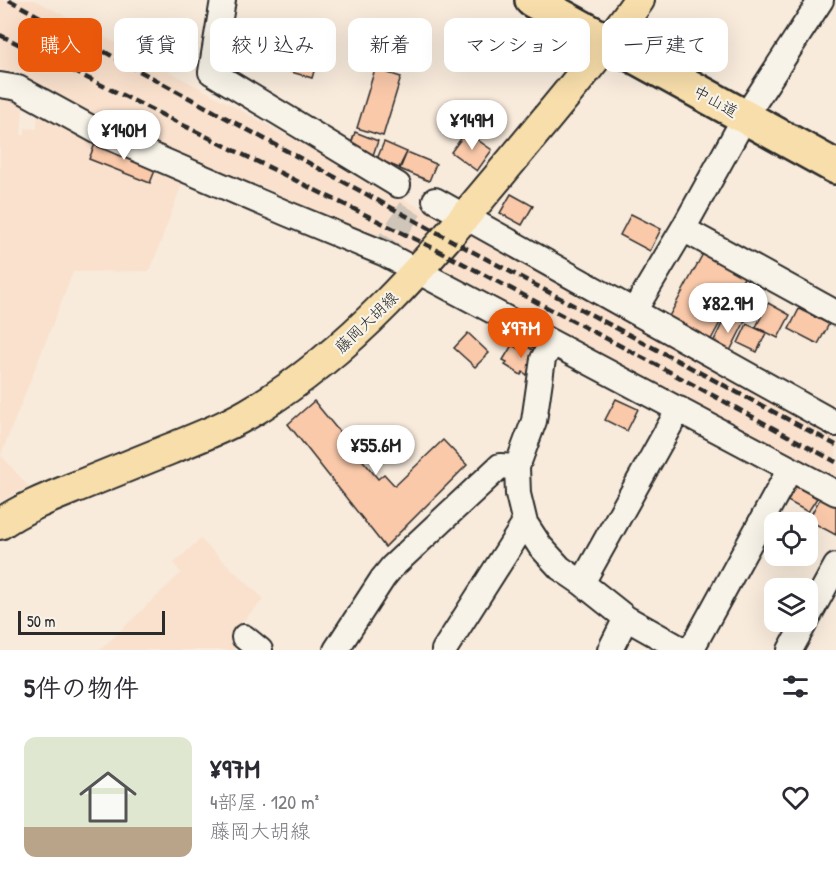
<!DOCTYPE html>
<html lang="ja">
<head>
<meta charset="utf-8">
<style>
  body { margin:0; font-family:"Patrick Hand","Klee One",sans-serif; background:#f7f7f7; color:#2b2b33; height:100vh; display:flex; flex-direction:column; font-size:22px; white-space:nowrap }
  * { box-sizing:border-box; margin:0 }
  p { font-size:20px; color:#7c7c81 }
  .icon { flex:none; width:33px; height:33px; fill:none; stroke:currentColor; stroke-width:2; stroke-linecap:round; stroke-linejoin:round }
  .map { position:relative; height:650px; overflow:hidden }
  .sheet { display:flex; flex-direction:column; background:#fff; flex:1 }
  .sheet>* { flex:none }
  .guide { position:absolute; left:18px; top:18px; width:801px; height:54px; display:flex; gap:12px }
  .fabs { position:absolute; left:764px; top:512px; display:grid; gap:12px }
  .fabs a { display:grid; place-items:center; width:54px; height:54px; border-radius:12px; background:#fff; box-shadow:0 6px 24px #0002; font-size:30px }
  .scale { position:absolute; left:18px; bottom:15px; width:147px; box-sizing:border-box; padding-left:6px; border:3px solid #2b2b2b; border-top:0; font-size:16px; line-height:21px; white-space:nowrap; color:#2b2b2b; -webkit-text-stroke:4px #f7f3e8; paint-order:stroke }
  .price { position:absolute; translate:-50% -51px; padding:0 14px; border-radius:21px; background:#fff; color:#222; font-size:20px; line-height:39px; filter:drop-shadow(0 2px 3px #0008) }
  .price::after { content:''; position:absolute; left:50%; top:36px; width:18px; height:14px; margin-left:-9px; background:inherit; clip-path:polygon(0 0,100% 0,50% 100%) }
  .price.on { background:#ea580c; color:#fff }
  ul { padding:0; list-style:none }
  li { display:flex; align-items:center; gap:18px; height:150px; padding:0 24px }
  li span { display:grid; place-items:center; flex:none; width:168px; height:120px; border-radius:12px; color:#555 }
  li>.icon { margin-inline-start:auto }
  span .icon { width:72px; height:72px; fill:#fffc; stroke-width:1 }
  li b { font-size:26px }
  h2 { display:flex; justify-content:space-between; align-items:center; height:72px; padding:0 24px; font-size:26px }
  .tag { padding:0 21px; border-radius:12px; background:#fff; box-shadow:0 6px 24px #0002; font-size:21px; line-height:54px }
  .tag.on { background:#ea580c; color:#fff }
  .map>svg:first-child { display:block }
  .built { fill:#f9e1cd }
  .building { fill:#fac9aa; stroke:#2b2b2b; stroke-width:1.5 }
  .lines { fill:none; stroke-linecap:round; stroke-linejoin:round }
  .minor-tunnel { stroke:#cfc5b9; stroke-width:24; stroke-dasharray:24 12; stroke-linecap:butt }
  .minor-casing { stroke:#2b2b2b; stroke-width:28 }
  .major-casing { stroke:#2b2b2b; stroke-width:34 }
  .highway-casing { stroke:#2b2b2b; stroke-width:38 }
  .minor { stroke:#f7f3e8; stroke-width:24 }
  .major { stroke:#f8deab; stroke-width:30 }
  .highway { stroke:#f8deab; stroke-width:33 }
  .rail { stroke:#2b2b2b; stroke-width:4.5; stroke-dasharray:9 4.5; stroke-linecap:butt }
  .labels { text-anchor:middle; stroke-width:4.5; stroke-linejoin:round; paint-order:stroke }
  .street-label { font-size:16px; fill:#2b2b2b; stroke:#f7f3e8 }
</style>
</head>
<body>
<div class="map">
<svg width="836" height="650" viewBox="0 0 836 650">
  <rect width="100%" height="100%" fill="#f8ebdc"/>
  <filter id="ink" filterUnits="userSpaceOnUse"><feTurbulence type="fractalNoise" baseFrequency=".0167" numOctaves="2"/><feDisplacementMap in="SourceGraphic" scale="12" xChannelSelector="R" yChannelSelector="G"/><feConvolveMatrix kernelMatrix="1 2 1 2 8 2 1 2 1" color-interpolation-filters="sRGB"/></filter>
  <g filter="url(#ink)">
    <path class="built" d="M0,0H35L202,89L836,435V483L346,227L263,187L156,148L0,69Z
      M0,93L24,99L21,135H25V128L37,129L38,106L186,173L150,271L73,272L1,455L29,487L0,502Z
      M200,539L264,599L239,625L247,633L233,650H100L181,573L174,563Z"/>
    <path class="building" d="M272,37L320,51L312,78L264,64Z
      M375,69L401,77L383,136L357,128Z
      M355,132L378,141L373,155L350,147Z
      M466,132L492,150L477,171L451,152Z
      M97,139L158,163L150,183L89,159Z
      M384,142L407,152L399,168L377,159Z
      M407,152L436,164L429,181L400,169Z
      M511,194L533,206L522,225L500,213Z
      M631,214L661,229L650,251L620,235Z
      M705,250L747,272L708,345L666,322Z
      M768,303L790,315L778,338L756,327Z
      M799,309L829,324L818,344L789,329Z
      M727,313L745,321L728,355L711,347Z
      M747,324L766,333L757,352L738,343Z
      M468,333L489,353L475,367L454,348Z
      M522,343L536,352V359L527,375L523,372L521,375L505,365L507,362L503,360L512,345L519,349Z
      M616,399L638,409L627,431L605,420Z
      M314,401L378,479L384,474L395,486L443,440L467,465L385,547L288,424Z
      M790,483L817,498L808,512L782,498Z
      M821,497L836,505V535L808,520Z"/>
    <g class="lines">
      <path class="minor-tunnel" d="M378,259L417,199"/>
      <defs>
        <path id="minor" d="M223,0L211,72L398,185
          M0,85L18,88L102,134L288,214L383,253L836,493
          M435,200L836,424
          M683,229L836,313
          M634,311L683,229L745,117L821,0
          M552,343L543,359L534,421L517,467L518,494L525,523L540,546L560,568L582,583L626,618L683,650
          M582,583L679,409
          M807,619L836,566
          M244,637L260,650
          M336,650L383,578L392,567L500,466L517,467
          M444,650L525,523
          M610,650L626,618
          M691,650L790,469
          M790,650L806,621"/>
        <path id="major" d="M0,524C24,507 54,496 81,485C111,473 140,461 170,449C199,437 229,426 256,409C353,350 426,263 498,177C546,119 595,62 639,0"/>
        <path id="highway" d="M532,0L836,167"/>
      </defs>
      <use href="#minor" class="minor-casing"/>
      <use href="#major" class="major-casing"/>
      <use href="#highway" class="highway-casing"/>
      <use href="#minor" class="minor"/>
      <use href="#major" class="major"/>
      <use href="#highway" class="highway"/>
      <path class="rail" d="M9,0L447,238L836,445
        M0,35L437,250L655,364L836,462"/>
    </g>
  </g>
  <g class="labels">
    <g class="street-label">
      <text transform="translate(716 101) rotate(29)" y="6">中山道</text>
      <text transform="translate(366 322) rotate(-44)" y="6">藤岡大胡線</text>
    </g>
  </g>
</svg>
<div class="fabs">
<a><svg class="icon" aria-label="locate" viewBox="0 0 24 24"><circle cx="12" cy="12" r="6"/><path d="M12 2v4M12 18v4M2 12h4M18 12h4"/></svg></a>
<a><svg class="icon" aria-label="layers" viewBox="0 0 24 24"><path d="M12 4l9 5-9 5-9-5zM3 14l9 5 9-5"/></svg></a>
</div>
<div class="scale">50 m</div>
<b class="price" style="left:472px;top:151px">¥149M</b>
<b class="price" style="left:124px;top:161px">¥140M</b>
<b class="price" style="left:728px;top:334px">¥82.9M</b>
<b class="price on" style="left:521px;top:359px">¥97M</b>
<b class="price" style="left:376px;top:476px">¥55.6M</b>
<div class="guide">
<a class="tag on">購入</a>
<a class="tag">賃貸</a>
<a class="tag">絞り込み</a>
<a class="tag">新着</a>
<a class="tag">マンション</a>
<a class="tag">一戸建て</a>
</div>
</div>
<section class="sheet">
<h2>5件の物件<svg class="icon" aria-label="filters" viewBox="0 0 24 24"><path d="M4 7h16M4 17h16"/><circle cx="9" cy="7" r="2"/><circle cx="15" cy="17" r="2"/></svg></h2>
<ul>
<li><span style="background:linear-gradient(#dfe7d0 75%,#b9a48a 0)"><svg class="icon" aria-label="home" viewBox="0 0 24 24"><path d="M3 11l9-7 9 7M6 9v11h12V9"/></svg></span><div><b>¥97M</b><p>4部屋 · 120 m²</p><p>藤岡大胡線</p></div><svg class="icon" aria-label="heart" viewBox="0 0 24 24"><path d="M12 20l-8-8c-3-5 5-10 8-4 3-6 11-1 8 4z"/></svg></li>
</ul>
</section>
</body>
</html>
